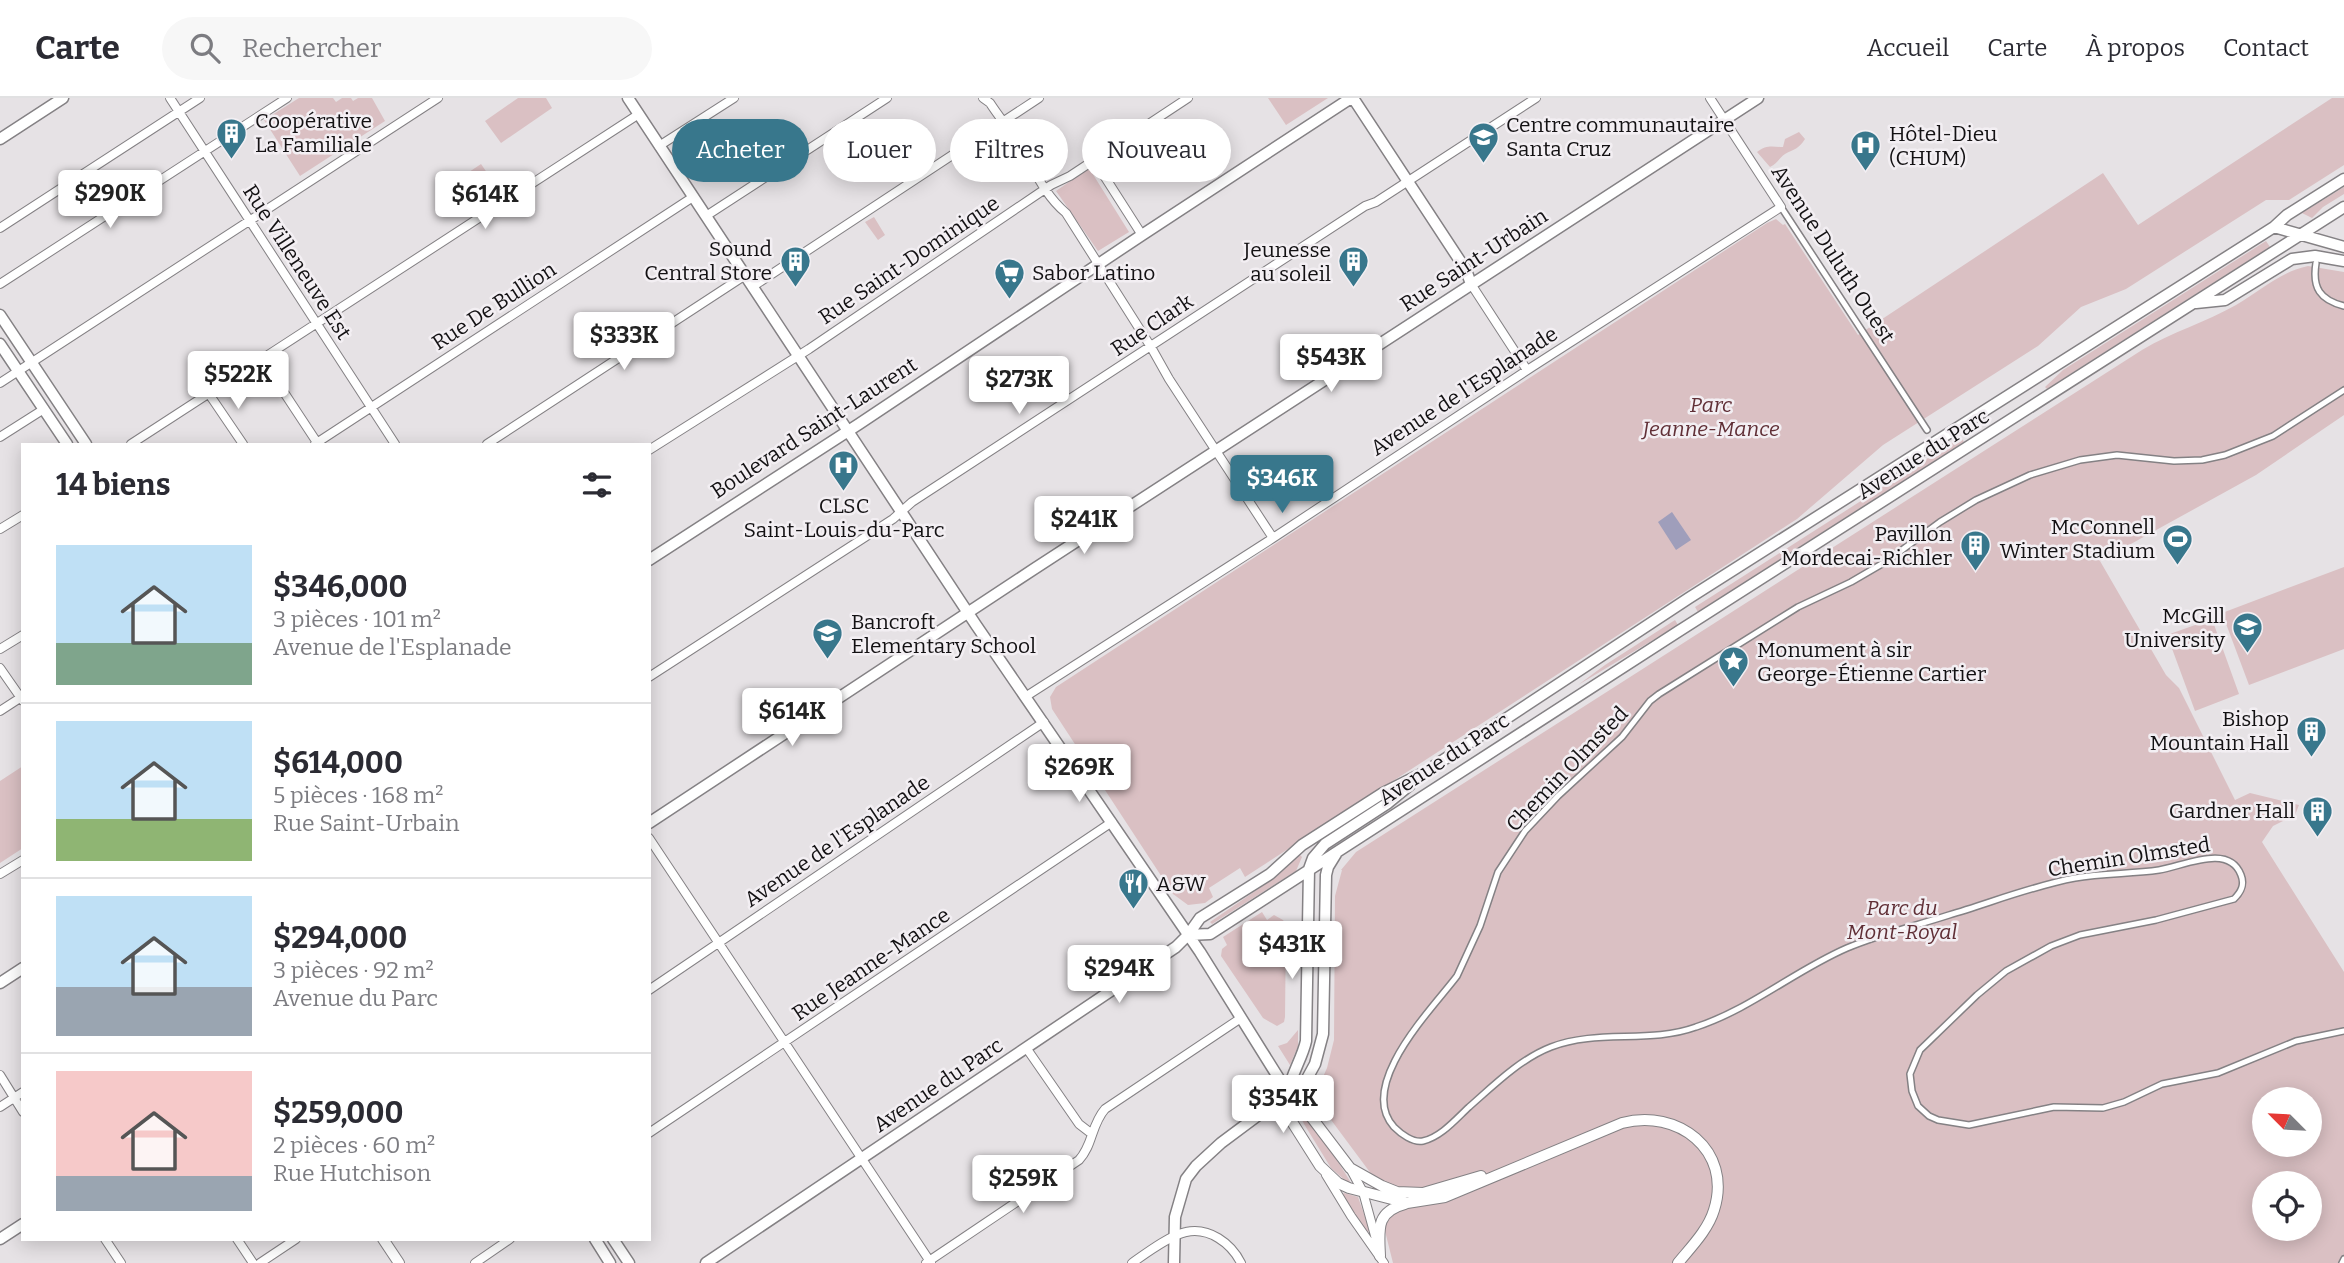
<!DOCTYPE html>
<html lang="fr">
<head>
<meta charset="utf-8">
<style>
  body { margin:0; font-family:Bitter,serif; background:#f7f7f7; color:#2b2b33; height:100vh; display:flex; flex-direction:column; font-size:26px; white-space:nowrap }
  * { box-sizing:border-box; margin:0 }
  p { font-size:23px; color:#7c7c81 }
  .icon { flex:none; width:38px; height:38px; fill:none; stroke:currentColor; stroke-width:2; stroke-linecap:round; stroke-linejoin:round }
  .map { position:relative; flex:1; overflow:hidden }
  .side { position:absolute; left:21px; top:345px; width:630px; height:798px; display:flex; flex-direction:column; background:#fff; border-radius:0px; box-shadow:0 4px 18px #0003 }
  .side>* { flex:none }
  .top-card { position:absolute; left:672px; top:21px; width:665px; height:63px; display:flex; gap:14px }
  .needle { width:46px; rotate:294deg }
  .buttons { position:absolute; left:2252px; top:989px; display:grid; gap:14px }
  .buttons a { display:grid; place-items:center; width:70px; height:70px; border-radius:50%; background:#fff; box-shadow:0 4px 18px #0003; font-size:35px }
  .price { position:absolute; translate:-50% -60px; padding:0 16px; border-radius:7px; background:#fff; color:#222; font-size:23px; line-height:46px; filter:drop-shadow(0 2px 4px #0008) }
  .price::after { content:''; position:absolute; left:50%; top:42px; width:21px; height:16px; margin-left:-10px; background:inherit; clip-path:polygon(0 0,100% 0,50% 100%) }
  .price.active { background:#38778c; color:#fff }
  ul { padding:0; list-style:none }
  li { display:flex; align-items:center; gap:21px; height:175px; padding:0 35px }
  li+li { border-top:2px solid #e1e1e2 }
  li span { display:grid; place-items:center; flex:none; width:196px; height:140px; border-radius:0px; color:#555 }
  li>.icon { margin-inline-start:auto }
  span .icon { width:84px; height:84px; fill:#fffc; stroke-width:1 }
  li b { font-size:30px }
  h2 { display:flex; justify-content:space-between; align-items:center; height:84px; padding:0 35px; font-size:30px }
  .pill { padding:0 24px; border-radius:32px; background:#fff; box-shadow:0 4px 18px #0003; font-size:24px; line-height:63px }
  .pill.active { background:#38778c; color:#fff }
  header { display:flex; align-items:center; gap:42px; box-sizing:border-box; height:98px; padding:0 35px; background:#fff; border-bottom:2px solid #e1e1e2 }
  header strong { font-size:33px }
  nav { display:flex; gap:38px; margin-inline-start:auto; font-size:24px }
  .search { width:490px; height:63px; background:#f7f7f7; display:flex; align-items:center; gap:18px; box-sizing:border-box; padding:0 24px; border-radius:38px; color:#7c7c81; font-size:26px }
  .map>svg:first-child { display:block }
  .green { fill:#dac0c3; fill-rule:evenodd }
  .water { fill:#9f9ebb }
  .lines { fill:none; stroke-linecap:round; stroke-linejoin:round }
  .pedestrian-casing { stroke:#848184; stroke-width:8 }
  .minor-casing { stroke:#848184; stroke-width:10 }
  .tertiary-casing { stroke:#848184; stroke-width:12 }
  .secondary-casing { stroke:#848184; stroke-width:13 }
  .pedestrian { stroke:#fff; stroke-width:5 }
  .minor { stroke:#fff; stroke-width:8 }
  .tertiary { stroke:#fff; stroke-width:10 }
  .secondary { stroke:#fff; stroke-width:10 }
  .labels { text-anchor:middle; stroke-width:5; stroke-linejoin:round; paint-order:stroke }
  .poi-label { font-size:21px; fill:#131113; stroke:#f3eff3; text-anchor:start }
  .street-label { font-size:21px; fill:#131113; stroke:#f3eff3 }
  .park-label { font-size:21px; font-style:italic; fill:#602f36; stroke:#f3eff3 }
</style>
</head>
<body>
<header>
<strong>Carte</strong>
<div class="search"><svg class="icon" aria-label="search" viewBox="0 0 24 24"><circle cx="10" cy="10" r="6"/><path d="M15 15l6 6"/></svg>Rechercher</div>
<nav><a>Accueil</a><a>Carte</a><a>À propos</a><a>Contact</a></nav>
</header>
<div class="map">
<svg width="2344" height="1165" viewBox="0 0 2344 1165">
  <rect width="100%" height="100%" fill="#e6e2e5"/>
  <path class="green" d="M299,0H333L336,4L342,0H351L353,3L358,0H372L385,23L300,78L264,22Z
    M518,0H546L552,10L501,45L485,23Z
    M1268,0H1328L1286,27Z
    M2332,0H2344V67L2289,102H2266L2126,191L2081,209L2038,248L1883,347L1797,421L1245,779L1240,770L1209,790L1213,799L1205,805L1188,807L1173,796L1052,611L1050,599L1056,589L1767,125L1776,121L1783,127L1785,126L1858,237L2103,75L2138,127Z
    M1799,34L1805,41C1799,51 1794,51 1785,56C1779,60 1777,66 1770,69L1757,54C1767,46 1773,49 1783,49L1785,41Z
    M481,66L501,95L485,105L466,76Z
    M1089,70L1129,134L1098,153L1056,93Z
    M2344,89V96L2323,109L2312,120L2302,115Z
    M874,119L885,137L878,142L865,124Z
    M2266,143L2270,149L2047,291L2045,289L2063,272Z
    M2308,168L2344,174V317L2256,377L2100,463L2166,577L2179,590L2235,702L2250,695L2299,707L2295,717L2273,728L2262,744L2344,874V1165H1393L1384,1129L1385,1123L1398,1112L1314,999L1327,970L1334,942L1335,798L1342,772H1341L1356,754L2142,252C2172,234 2206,224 2236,207C2260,193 2280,174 2308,168ZM2264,1001H2310V1046H2264ZM2264,1085H2310V1130H2264Z
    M1961,339L1964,344L1698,514L1695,509Z
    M2344,469V551L2249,587L2222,515Z
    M2212,521L2239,596L2195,613L2167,537Z
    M1675,522L1678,527L1578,587L1605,567Z
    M23,668V750L0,765V683Z
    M1300,757L1302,759L1296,773L1212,826L1210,824L1277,778Z
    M1262,814L1267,822L1274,817L1283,822L1286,827L1285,919L1284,924L1277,928L1263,920L1221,858L1222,851L1227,847L1223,839Z
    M1298,932V948L1290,967L1278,948L1287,945Z
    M1306,1021L1330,1051L1350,1083L1348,1085L1331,1070L1304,1026L1302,1022Z
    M1344,1095L1358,1099L1370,1133L1366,1134L1342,1097Z"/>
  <path class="water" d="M1672,414L1691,442L1676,452L1658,424Z"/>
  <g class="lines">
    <defs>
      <path id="pedestrian" d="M1781,109L1927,332
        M2316,165C2312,190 2320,202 2344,208
        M2344,292L2273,338L2225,357L2202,362L2174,363L2117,357L2080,362L2030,377L1976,402L1940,424L1887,463L1851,484L1798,509L1659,596L1650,603L1622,639L1558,698L1525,733L1498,774L1480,828L1457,878C1433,910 1356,987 1394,1029C1401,1036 1413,1045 1423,1043C1441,1039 1456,1021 1469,1009C1493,988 1520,961 1551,949C1598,931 1649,946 1696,929C1751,911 1794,873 1847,850C1880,836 1915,828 1949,817C1990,805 2032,788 2075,780C2103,775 2131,776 2159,772C2184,768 2229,745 2241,777C2245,787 2241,794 2234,801L2156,822L2080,837L2051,848L2006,873L1977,897L1920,952L1910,976L1912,993L1918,1008L1929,1018L1938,1022L1969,1027L2054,1009L2103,1010L2124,1004L2162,986L2218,975L2296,943L2344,933
        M2342,1165L2344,1161"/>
      <path id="minor" d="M170,0L395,346
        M983,0L990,5C999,19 1010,32 1019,46C1033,69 1044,97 1066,115L1151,249L1169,281L1273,440
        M659,48L734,0
        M1094,62L1142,137
        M706,118L887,0
        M0,130L200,0
        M0,186L287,0
        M1471,186L1527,272
        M752,189L1039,0
        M262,261L318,346
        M0,285L438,0
        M209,296L243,346
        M0,339L44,311
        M131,346L639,16
        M315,346L693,99
        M487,346L744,178
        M649,352L809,251L1051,87L1070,78L1188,0
        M0,431L23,417
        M0,551L23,537
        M0,570L23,603
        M649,579L893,421L912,404L1365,108L1376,104L1536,0
        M1025,599L1273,440L1532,269L1781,109L1710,0
        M0,613L20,600
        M649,740L931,1165
        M0,776L23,762
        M649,892L1044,624
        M1027,951L1079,1026L1092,1036
        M0,977L23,1014
        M0,1009L23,994
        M649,1035L1112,724
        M1350,1070L1363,1094L1377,1145
        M1326,1077L1351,1118L1384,1165
        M105,1141L121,1165
        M237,1141L253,1165
        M260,1165L296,1141
        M475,1165L510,1141
        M926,1165L1079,1062C1093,1047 1091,1027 1105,1011L1241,920
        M1132,1165C1145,1156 1170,1137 1186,1134C1209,1129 1231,1145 1241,1165"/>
      <path id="tertiary" d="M1288,995L1287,1016L1320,1068L1338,1085L1349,1090L1407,1105L1445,1099L1622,1025C1677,1010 1733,1052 1714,1112C1708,1132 1691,1149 1678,1165
        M1288,995L1312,1020L1350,1070L1382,1088L1397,1094L1423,1095L1481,1078
        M383,1141L399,1165
        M1380,1158C1379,1132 1375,1114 1405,1106"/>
      <path id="secondary" d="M628,0L976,527L1200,854L1288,995
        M1353,0L1466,172L1471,186
        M0,41L63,0
        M2274,129L2344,149
        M2196,205L2225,202L2292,161L2315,158L2344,163
        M0,217L86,346
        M0,246L67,346
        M649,462L859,326L1142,137L1351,0
        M649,725L1034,471L1758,0
        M1188,837L1210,836L1679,533L2344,109
        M0,885L23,870
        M1288,995C1291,976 1302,961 1306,943L1309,771L1313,760L1325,746L1388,705L1410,687
        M0,1141L23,1126
        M595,1141L610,1165
        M613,1141L629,1165
        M706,1165L1176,849L1188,837L1200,820L1270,776L1302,747L1383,695L1425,674L1689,500L2274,129L2287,117L2344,81
        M1174,1165L1175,1119L1186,1081L1196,1068L1221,1045L1288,995L1303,988L1315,966L1323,936L1326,777L1328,769L1336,756"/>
    </defs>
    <use href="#pedestrian" class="pedestrian-casing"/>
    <use href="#minor" class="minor-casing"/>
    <use href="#tertiary" class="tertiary-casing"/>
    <use href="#secondary" class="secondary-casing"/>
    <use href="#pedestrian" class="pedestrian"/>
    <use href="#minor" class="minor"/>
    <use href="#tertiary" class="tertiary"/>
    <use href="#secondary" class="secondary"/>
  </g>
  <defs>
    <symbol id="building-pin" viewBox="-11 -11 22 30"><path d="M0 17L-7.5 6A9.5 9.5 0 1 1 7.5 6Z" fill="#38778c" stroke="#f3eff3"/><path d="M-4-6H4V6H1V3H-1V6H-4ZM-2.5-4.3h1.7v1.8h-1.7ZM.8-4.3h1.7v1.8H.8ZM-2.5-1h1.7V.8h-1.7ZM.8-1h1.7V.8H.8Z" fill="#fff"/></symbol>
    <symbol id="school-pin" viewBox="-11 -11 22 30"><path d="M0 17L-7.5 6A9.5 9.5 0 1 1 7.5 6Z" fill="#38778c" stroke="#f3eff3"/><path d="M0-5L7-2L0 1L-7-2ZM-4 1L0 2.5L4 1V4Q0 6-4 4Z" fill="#fff"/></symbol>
    <symbol id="hospital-pin" viewBox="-11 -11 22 30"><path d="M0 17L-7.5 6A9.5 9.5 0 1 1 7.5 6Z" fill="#38778c" stroke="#f3eff3"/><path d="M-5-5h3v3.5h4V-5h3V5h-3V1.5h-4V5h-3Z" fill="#fff"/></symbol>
    <symbol id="supermarket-pin" viewBox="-11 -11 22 30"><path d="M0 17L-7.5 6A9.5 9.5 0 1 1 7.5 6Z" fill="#38778c" stroke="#f3eff3"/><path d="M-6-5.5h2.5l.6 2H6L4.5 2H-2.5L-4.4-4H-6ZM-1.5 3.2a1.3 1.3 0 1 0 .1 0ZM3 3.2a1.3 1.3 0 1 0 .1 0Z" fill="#fff"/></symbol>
    <symbol id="stadium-pin" viewBox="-11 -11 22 30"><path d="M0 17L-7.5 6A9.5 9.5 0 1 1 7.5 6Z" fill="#38778c" stroke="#f3eff3"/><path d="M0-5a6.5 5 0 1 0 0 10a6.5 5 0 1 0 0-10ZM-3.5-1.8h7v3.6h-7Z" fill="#fff"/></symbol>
    <symbol id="university-pin" viewBox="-11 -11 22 30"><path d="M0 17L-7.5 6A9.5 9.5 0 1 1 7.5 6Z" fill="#38778c" stroke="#f3eff3"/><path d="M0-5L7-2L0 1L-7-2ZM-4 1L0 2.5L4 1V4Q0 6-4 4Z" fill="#fff"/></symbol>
    <symbol id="sight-pin" viewBox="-11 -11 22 30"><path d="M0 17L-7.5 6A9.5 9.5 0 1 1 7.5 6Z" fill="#38778c" stroke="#f3eff3"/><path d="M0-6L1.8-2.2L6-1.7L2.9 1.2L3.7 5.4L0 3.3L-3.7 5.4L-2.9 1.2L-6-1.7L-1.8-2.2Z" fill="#fff"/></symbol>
    <symbol id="restaurant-pin" viewBox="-11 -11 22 30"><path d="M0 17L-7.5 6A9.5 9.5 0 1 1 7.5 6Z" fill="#38778c" stroke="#f3eff3"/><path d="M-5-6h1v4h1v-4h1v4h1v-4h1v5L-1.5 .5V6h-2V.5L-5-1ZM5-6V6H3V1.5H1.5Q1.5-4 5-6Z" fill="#fff"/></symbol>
  </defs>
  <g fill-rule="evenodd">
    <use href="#building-pin" x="214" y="18" width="35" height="47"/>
    <use href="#school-pin" x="1466" y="22" width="35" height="47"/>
    <use href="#hospital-pin" x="1848" y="30" width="35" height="47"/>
    <use href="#building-pin" x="778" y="146" width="35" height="47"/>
    <use href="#building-pin" x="1336" y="146" width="35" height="47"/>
    <use href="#supermarket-pin" x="992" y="158" width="35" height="47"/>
    <use href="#hospital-pin" x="826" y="350" width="35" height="47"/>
    <use href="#stadium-pin" x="2160" y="424" width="35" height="47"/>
    <use href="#building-pin" x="1958" y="430" width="35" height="47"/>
    <use href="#university-pin" x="2230" y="512" width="35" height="47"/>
    <use href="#school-pin" x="810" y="518" width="35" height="47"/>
    <use href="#sight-pin" x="1716" y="546" width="35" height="47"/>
    <use href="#building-pin" x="2294" y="616" width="35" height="47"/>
    <use href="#building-pin" x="2300" y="696" width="35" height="47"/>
    <use href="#restaurant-pin" x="1116" y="768" width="35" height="47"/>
  </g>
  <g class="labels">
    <g class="poi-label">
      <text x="255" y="30">Coopérative<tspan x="255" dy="24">La Familiale</tspan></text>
      <text x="1506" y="34">Centre communautaire<tspan x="1506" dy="24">Santa Cruz</tspan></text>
      <text x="1889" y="43">Hôtel-Dieu<tspan x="1889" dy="24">(CHUM)</tspan></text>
      <text x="772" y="158" text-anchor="end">Sound<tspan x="772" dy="24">Central Store</tspan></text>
      <text x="1331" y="159" text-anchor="end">Jeunesse<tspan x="1331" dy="24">au soleil</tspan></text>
      <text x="1032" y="182">Sabor Latino</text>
      <text x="844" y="415" text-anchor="middle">CLSC<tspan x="844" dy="24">Saint-Louis-du-Parc</tspan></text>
      <text x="2155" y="436" text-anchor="end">McConnell<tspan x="2155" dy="24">Winter Stadium</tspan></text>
      <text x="1952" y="443" text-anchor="end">Pavillon<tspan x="1952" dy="24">Mordecai-Richler</tspan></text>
      <text x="2225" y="525" text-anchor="end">McGill<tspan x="2225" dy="24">University</tspan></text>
      <text x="851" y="531">Bancroft<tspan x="851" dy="24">Elementary School</tspan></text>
      <text x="1757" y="559">Monument à sir<tspan x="1757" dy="24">George-Étienne Cartier</tspan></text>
      <text x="2289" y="628" text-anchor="end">Bishop<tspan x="2289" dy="24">Mountain Hall</tspan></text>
      <text x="2295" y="720" text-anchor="end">Gardner Hall</text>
      <text x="1156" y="793">A&amp;W</text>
    </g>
    <g class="street-label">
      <text transform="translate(1833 156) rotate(57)" y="7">Avenue Duluth Ouest</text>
      <text transform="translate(909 162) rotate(-34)" y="7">Rue Saint-Dominique</text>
      <text transform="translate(1474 162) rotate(-33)" y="7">Rue Saint-Urbain</text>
      <text transform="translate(297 164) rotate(57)" y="7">Rue Villeneuve Est</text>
      <text transform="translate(494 208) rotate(-33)" y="7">Rue De Bullion</text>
      <text transform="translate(1152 227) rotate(-34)" y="7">Rue Clark</text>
      <text transform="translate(1464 293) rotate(-33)" y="7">Avenue de l'Esplanade</text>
      <text transform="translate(814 330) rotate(-33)" y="7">Boulevard Saint-Laurent</text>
      <text transform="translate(1923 356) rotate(-32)" y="7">Avenue du Parc</text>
      <text transform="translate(1444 661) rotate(-33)" y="7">Avenue du Parc</text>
      <text transform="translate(1567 671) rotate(-46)" y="7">Chemin Olmsted</text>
      <text transform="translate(837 743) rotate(-34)" y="7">Avenue de l'Esplanade</text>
      <text transform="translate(2129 759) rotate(-9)" y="7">Chemin Olmsted</text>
      <text transform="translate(871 866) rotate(-34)" y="7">Rue Jeanne-Mance</text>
      <text transform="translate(938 987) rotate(-34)" y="7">Avenue du Parc</text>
    </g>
    <g class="park-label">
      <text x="1711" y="314">Parc<tspan x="1711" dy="24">Jeanne-Mance</tspan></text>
      <text x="1902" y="817">Parc du<tspan x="1902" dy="24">Mont-Royal</tspan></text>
    </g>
  </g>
</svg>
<div class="buttons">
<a><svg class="needle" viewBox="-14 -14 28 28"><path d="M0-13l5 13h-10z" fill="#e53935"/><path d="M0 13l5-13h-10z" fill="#7c7c81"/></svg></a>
<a><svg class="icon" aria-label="locate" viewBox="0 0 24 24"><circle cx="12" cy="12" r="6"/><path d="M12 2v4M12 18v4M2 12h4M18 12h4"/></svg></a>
</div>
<b class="price" style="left:110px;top:132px">$290K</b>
<b class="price" style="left:485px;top:133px">$614K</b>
<b class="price" style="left:624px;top:274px">$333K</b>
<b class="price" style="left:1331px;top:296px">$543K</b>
<b class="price" style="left:238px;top:313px">$522K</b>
<b class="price" style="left:1019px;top:318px">$273K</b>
<b class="price active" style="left:1282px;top:417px">$346K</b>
<b class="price" style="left:1084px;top:458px">$241K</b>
<b class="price" style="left:792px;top:650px">$614K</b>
<b class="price" style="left:1079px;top:706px">$269K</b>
<b class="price" style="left:1292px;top:883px">$431K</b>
<b class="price" style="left:1119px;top:907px">$294K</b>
<b class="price" style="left:1283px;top:1037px">$354K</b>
<b class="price" style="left:1023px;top:1117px">$259K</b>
<div class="top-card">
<a class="pill active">Acheter</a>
<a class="pill">Louer</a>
<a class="pill">Filtres</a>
<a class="pill">Nouveau</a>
</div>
<section class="side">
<h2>14 biens<svg class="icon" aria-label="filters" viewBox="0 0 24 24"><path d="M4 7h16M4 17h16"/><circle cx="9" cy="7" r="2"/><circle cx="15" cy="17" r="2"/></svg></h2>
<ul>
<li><span style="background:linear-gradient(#bfe0f5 70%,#7fa58c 0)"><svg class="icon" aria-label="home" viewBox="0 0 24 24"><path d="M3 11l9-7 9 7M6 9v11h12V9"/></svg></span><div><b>$346,000</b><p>3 pièces · 101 m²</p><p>Avenue de l'Esplanade</p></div></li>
<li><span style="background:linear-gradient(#bfe0f5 70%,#8fb573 0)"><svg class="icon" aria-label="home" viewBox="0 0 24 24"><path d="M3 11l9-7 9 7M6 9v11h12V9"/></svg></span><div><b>$614,000</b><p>5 pièces · 168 m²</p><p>Rue Saint-Urbain</p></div></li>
<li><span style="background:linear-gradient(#bfe0f5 65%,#9aa5b1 0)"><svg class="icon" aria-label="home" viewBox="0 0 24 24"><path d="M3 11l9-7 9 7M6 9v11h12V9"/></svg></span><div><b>$294,000</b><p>3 pièces · 92 m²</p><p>Avenue du Parc</p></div></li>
<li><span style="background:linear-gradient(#f6c9c9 75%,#9aa5b1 0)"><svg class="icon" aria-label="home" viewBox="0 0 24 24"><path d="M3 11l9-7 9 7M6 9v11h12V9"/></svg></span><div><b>$259,000</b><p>2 pièces · 60 m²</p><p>Rue Hutchison</p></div></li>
</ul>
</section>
</div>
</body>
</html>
